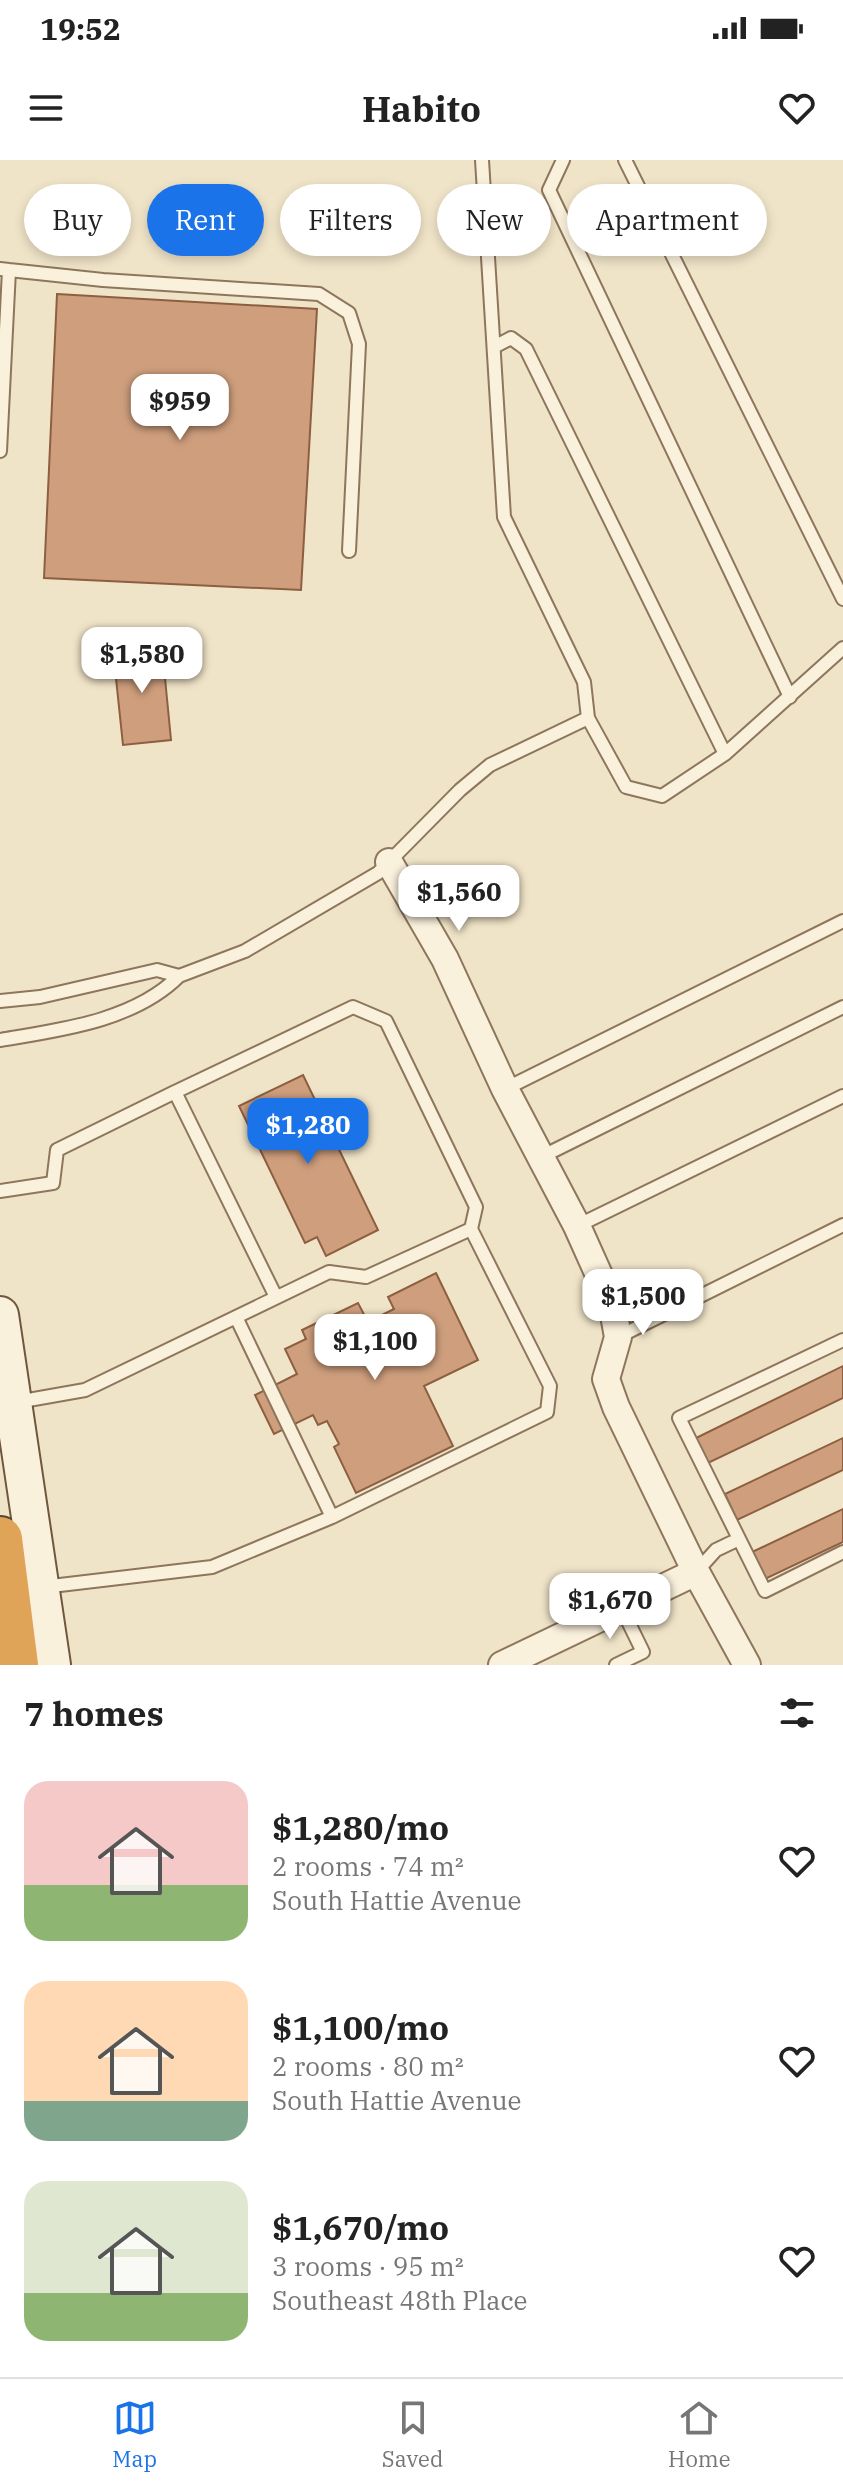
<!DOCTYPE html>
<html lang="en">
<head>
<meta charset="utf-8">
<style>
  body { margin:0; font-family:"IBM Plex Serif",serif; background:#f6f6f6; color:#222; height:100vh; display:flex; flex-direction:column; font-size:30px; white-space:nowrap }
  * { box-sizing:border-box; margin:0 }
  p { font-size:26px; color:#767676 }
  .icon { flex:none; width:44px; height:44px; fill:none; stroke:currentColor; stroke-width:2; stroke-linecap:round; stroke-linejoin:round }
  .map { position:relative; height:1505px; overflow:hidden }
  .drawer { display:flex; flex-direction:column; background:#fff; flex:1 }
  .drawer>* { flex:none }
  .hud { position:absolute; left:24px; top:24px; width:796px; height:72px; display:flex; gap:16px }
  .price { position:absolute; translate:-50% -68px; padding:0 18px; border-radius:16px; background:#fff; color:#222; font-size:26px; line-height:52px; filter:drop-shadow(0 2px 4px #0008) }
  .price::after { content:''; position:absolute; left:50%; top:48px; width:24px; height:18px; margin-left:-12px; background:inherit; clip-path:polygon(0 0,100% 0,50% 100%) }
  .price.on { background:#1a73e8; color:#fff }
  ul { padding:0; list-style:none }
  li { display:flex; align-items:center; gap:24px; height:200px; padding:0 24px }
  li span { display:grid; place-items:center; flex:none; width:224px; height:160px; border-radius:24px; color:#555 }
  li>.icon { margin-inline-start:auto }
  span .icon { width:96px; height:96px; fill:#fffc; stroke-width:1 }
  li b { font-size:34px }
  h2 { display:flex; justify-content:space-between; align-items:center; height:96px; padding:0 24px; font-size:34px }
  .pill { padding:0 28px; border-radius:36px; background:#fff; box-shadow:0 4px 12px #0003; font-size:28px; line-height:72px }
  .pill.on { background:#1a73e8; color:#fff }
  .status { display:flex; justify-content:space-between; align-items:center; height:56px; padding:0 40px; background:#fff; direction:ltr }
  .status svg { height:22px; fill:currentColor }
  header { display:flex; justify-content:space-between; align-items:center; height:104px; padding:0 24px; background:#fff; font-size:36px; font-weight:700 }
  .tabs { display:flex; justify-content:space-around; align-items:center; height:112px; border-top:2px solid #e0e0e0; background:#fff; font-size:22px; color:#767676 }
  .tabs a { display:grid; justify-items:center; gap:4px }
  .tabs .on { color:#1a73e8 }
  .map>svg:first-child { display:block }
  .building { fill:#cf9f7d; stroke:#8d5f41; stroke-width:2 }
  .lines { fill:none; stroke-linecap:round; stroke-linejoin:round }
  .service-casing { stroke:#8d765c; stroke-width:16 }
  .minor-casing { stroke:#8d765c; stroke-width:30 }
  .secondary-casing { stroke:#6f573f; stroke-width:40 }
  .motorway-casing { stroke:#5b4430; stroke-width:48 }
  .service { stroke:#faf1dc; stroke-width:12 }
  .minor { stroke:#faf1dc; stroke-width:26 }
  .secondary { stroke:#faf1dc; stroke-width:36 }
  .motorway { stroke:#e0a458; stroke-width:44 }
</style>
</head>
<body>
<div class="status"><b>19:52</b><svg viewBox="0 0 49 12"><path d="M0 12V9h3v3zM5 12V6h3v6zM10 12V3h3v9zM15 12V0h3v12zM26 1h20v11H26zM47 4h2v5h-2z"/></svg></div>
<header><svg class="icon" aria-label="menu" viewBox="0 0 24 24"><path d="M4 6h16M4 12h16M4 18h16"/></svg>Habito<svg class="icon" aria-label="heart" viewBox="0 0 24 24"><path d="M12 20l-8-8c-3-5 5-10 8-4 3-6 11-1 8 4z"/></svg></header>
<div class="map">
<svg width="843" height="1505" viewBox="0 0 843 1505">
  <rect width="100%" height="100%" fill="#f0e4c8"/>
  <path class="building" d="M57,134L317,149L301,430L44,418Z
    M162,487L171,580L123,585L113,490Z
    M303,915L378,1070L326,1096L317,1077L305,1083L239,946Z
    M436,1113L478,1200L424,1226L453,1286L356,1333L334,1287L339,1284L327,1261L318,1265L313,1255L274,1274L255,1235L297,1214L285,1189L306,1179L302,1170L358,1143L368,1162L394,1149L388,1137Z
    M843,1206V1238L708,1303L696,1278Z
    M843,1278V1310L737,1360L725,1334Z
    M843,1349V1382L765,1419L752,1392Z"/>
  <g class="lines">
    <defs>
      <path id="service" d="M482,0L504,357L584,522L588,558L626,627L662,636L725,594L843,488
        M563,0L549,30L790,537
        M625,0L843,439
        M0,109L9,110L0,291
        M9,110L103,120L319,134L349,153L359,184L349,391
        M494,187L511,178L526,189L725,594
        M179,816L245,791L378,713L460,630L490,605L588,558
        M0,841L40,837L157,810L179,816C134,861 60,870 0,880
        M505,929L843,761
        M175,932L353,847L386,861L476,1047L471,1069
        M541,997L843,847
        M0,1031L53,1023L57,990L175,932L276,1137
        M577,1066L843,936
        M236,1157L332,1357
        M618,1177L843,1065
        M843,1180L679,1258L765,1431L843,1392
        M17,1242L85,1230L329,1112L366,1117L471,1069L550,1226L547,1252L332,1357L212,1407L43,1427
        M696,1412L716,1390L739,1379
        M616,1505L643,1492L621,1447"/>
      <path id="minor" d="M389,702L445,799L505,929L577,1066L612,1144L618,1177L606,1219L616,1247L696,1412L747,1505
        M502,1505L696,1412"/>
      <path id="secondary" d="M0,1155L52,1505"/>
      <path id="motorway" d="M0,1379L16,1505"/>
    </defs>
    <use href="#service" class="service-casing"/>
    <use href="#minor" class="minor-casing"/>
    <use href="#secondary" class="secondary-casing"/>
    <use href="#motorway" class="motorway-casing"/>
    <use href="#service" class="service"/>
    <use href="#minor" class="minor"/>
    <use href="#secondary" class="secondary"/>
    <use href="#motorway" class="motorway"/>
  </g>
</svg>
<b class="price" style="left:180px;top:282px">$959</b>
<b class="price" style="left:142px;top:535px">$1,580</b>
<b class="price" style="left:459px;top:773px">$1,560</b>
<b class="price on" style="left:308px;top:1006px">$1,280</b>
<b class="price" style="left:643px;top:1177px">$1,500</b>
<b class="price" style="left:375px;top:1222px">$1,100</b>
<b class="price" style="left:610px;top:1481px">$1,670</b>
<div class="hud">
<a class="pill">Buy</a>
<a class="pill on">Rent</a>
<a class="pill">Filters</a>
<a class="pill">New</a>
<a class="pill">Apartment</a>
</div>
</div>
<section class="drawer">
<h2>7 homes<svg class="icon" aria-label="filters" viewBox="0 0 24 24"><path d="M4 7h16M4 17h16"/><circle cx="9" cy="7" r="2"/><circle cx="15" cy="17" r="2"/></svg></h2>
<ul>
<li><span style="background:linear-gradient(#f6c9c9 65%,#8fb573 0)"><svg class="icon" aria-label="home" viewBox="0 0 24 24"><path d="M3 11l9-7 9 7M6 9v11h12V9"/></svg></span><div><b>$1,280/mo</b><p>2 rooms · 74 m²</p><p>South Hattie Avenue</p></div><svg class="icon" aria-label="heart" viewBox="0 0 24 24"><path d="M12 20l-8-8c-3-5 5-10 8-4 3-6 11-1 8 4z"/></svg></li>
<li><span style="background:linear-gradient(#ffd9b3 75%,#7fa58c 0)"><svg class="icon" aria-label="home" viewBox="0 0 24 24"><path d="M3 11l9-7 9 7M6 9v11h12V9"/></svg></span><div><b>$1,100/mo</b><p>2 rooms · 80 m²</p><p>South Hattie Avenue</p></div><svg class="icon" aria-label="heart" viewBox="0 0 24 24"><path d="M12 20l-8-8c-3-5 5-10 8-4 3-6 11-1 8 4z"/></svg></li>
<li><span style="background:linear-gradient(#dfe7d0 70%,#8fb573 0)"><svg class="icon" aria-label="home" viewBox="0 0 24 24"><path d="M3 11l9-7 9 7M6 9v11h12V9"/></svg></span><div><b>$1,670/mo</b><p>3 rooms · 95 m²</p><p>Southeast 48th Place</p></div><svg class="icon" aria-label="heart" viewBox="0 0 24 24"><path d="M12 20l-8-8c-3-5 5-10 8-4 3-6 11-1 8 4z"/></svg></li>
</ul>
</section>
<nav class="tabs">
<a class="on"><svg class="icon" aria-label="map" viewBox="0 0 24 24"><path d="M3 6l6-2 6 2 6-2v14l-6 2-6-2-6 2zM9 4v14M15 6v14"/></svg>Map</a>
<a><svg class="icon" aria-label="saved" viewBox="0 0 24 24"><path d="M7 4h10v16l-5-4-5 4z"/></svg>Saved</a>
<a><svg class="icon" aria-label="home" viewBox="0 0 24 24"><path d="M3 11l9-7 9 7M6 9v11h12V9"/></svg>Home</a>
</nav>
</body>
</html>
